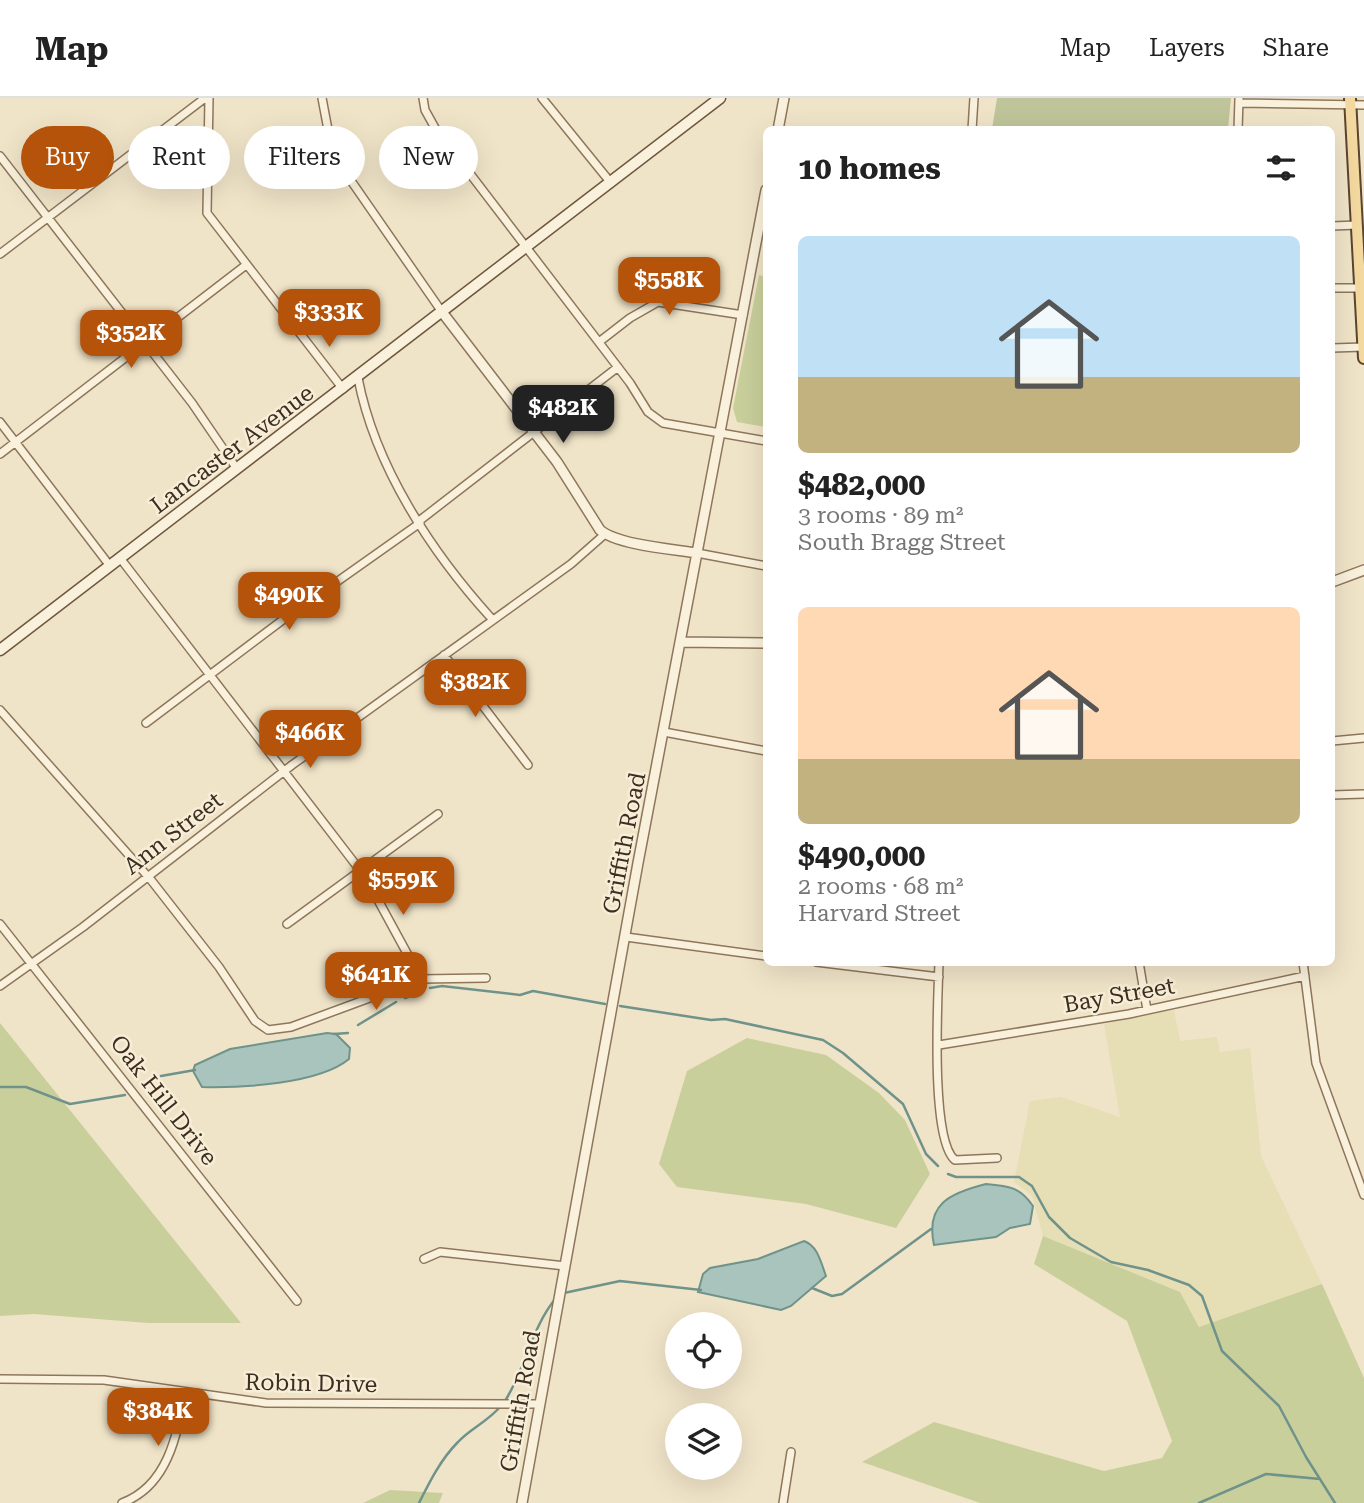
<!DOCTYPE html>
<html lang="en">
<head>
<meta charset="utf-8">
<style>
  body { margin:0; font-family:"Roboto Serif",serif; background:#f2f2f2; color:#222; height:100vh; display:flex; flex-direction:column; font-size:26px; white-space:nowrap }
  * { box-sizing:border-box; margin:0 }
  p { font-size:23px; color:#767676 }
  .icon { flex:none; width:38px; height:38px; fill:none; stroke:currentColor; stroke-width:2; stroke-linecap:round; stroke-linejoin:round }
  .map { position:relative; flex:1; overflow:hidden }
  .sheet { position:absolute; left:763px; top:28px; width:572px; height:840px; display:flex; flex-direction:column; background:#fff; border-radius:10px; box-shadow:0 7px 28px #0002 }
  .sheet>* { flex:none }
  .guide { position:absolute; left:21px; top:28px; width:637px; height:63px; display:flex; gap:14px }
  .fabs { position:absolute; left:665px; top:1214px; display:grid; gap:14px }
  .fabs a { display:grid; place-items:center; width:77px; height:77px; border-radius:50%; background:#fff; box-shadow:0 7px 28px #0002; font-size:35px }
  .price { position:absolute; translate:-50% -60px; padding:0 16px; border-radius:14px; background:#b45309; color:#fff; font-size:23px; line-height:46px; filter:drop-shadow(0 2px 4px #0008) }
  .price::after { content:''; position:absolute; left:50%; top:42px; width:21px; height:16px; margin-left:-10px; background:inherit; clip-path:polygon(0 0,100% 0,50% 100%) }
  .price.selected { background:#222; color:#fff }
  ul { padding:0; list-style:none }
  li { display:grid; align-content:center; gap:14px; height:371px; padding:0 35px }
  li span { display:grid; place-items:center; height:217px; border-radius:10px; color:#555 }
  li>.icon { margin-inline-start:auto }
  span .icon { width:126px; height:126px; fill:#fffc; stroke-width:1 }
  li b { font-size:30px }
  h2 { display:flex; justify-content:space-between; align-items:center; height:84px; padding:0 35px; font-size:30px }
  .pill { padding:0 24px; border-radius:32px; background:#fff; box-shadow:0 7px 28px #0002; font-size:24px; line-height:63px }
  .pill.selected { background:#b45309; color:#fff }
  header { display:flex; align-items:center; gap:42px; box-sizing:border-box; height:98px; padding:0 35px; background:#fff; border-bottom:2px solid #e0e0e0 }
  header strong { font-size:33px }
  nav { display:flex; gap:38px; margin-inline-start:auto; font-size:24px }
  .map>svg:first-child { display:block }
  .farmland { fill:#e6deb5 }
  .green { fill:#c9cf9b }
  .cemetery { fill:#bfc49a }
  .water { fill:#a9c4bc; stroke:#6f938a; stroke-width:2 }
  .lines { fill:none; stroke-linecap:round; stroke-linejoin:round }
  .stream { stroke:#6f938a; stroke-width:2.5 }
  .minor-casing { stroke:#8d765c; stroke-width:10 }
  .tertiary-casing { stroke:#8d765c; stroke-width:12 }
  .secondary-casing { stroke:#6f573f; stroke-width:13 }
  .primary-casing { stroke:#5b4430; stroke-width:14 }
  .minor { stroke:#faf1dc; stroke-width:7 }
  .tertiary { stroke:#faf1dc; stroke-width:9 }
  .secondary { stroke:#faf1dc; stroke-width:10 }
  .primary { stroke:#f3d9a0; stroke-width:10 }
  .labels { text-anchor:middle; stroke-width:5; stroke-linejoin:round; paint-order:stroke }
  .street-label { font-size:23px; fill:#3d2e20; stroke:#f7eed8 }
</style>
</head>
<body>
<header>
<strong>Map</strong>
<nav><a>Map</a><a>Layers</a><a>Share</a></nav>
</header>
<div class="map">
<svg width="1364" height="1405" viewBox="0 0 1364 1405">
  <rect width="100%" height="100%" fill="#f0e4c8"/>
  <path class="farmland" d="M1174,912L1180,943L1217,939L1220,954L1250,950L1261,1058L1322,1186L1199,1229L1180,1194L1043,1138L1032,1098L1014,1084L1030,1003L1061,999L1120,1019L1104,926Z"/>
  <path class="green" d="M759,177L766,179V329L737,324L733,310Z
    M0,925L241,1225H148L34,1216L0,1218Z
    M747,940L826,957L879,995L905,1022L930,1076L896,1130L806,1106L677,1089L659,1066L687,973Z
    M1043,1138L1180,1194L1199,1229L1322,1186L1364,1280V1405H980L862,1364L934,1324L1104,1373L1162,1360L1172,1343L1127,1223L1034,1166Z
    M390,1392L443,1395L439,1405H363Z"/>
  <path class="cemetery" d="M997,0H1231L1228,31H992Z"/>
  <path class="water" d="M327,935L336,936L350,950L349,961C319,986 241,990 202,989L193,973L195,967L230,951Z
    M986,1086C1009,1088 1020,1089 1033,1108L1030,1126L1010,1130L996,1139L934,1147C925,1106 950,1095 986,1086Z
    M804,1143C818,1148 821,1165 826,1178L791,1208L781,1212L698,1194L703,1176L710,1170L758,1161Z"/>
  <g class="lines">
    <path class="stream" d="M430,890L442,888L520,897L533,893L605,906
      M405,900L422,894
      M620,908L711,922L725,921L823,942L843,955L903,1006L926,1056L938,1068
      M358,927L396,904
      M334,936L348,935
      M161,978L195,972
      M0,989H26L70,1006L125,997
      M948,1076L956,1079H1019L1032,1088L1049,1119L1070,1140L1111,1164L1148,1172L1189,1187L1202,1198L1222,1253L1279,1308L1306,1359L1335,1405
      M812,1190L832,1198L842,1196L931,1131
      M564,1195L620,1183L701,1192
      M505,1303C526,1270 531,1230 556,1200
      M419,1405C430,1383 441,1361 458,1344C471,1330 486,1325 501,1308
      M1199,1405L1266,1376L1320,1381"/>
    <defs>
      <path id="minor" d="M209,0L207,115L343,291
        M322,0L329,37L345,74L442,214
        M423,0L425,12L435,30L630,285L648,314L663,325L766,343
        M542,0L611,85
        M1239,5L1364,7
        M972,32L974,0
        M1238,32L1239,1
        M0,58L192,305L237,371
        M1332,128L1357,127
        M0,156L205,0
        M1332,190H1360
        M599,244L630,220L658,204L743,217
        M1332,250L1364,249
        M358,280C375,369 432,455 492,521
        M0,324L110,468
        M0,356L246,167
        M419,423L618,269
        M697,455L766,468
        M120,460L366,780L421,881
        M444,557L528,667
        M0,612L151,782L219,869L255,923L268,932L291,929L421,881L486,880
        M146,625L280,524L420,425
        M664,634L766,653
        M1332,643L1364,640
        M1332,697L1364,696
        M0,826L297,1203
        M287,826L438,716
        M626,839L766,858
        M816,864L939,879
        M939,864C938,900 930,1042 955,1062L997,1060
        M1139,864L1147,912
        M1303,864L1316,965L1364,1097
        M0,888L83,829L292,667L571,466L605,436
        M939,947L1129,916L1305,878
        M424,1161L440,1154L565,1168
        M0,1281L104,1282L266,1305L539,1306
        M122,1405C168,1388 177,1337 185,1294
        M783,1405L791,1354"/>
      <path id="tertiary" d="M778,32L784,0
        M442,214L557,364L600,432C618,447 672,451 697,455
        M1332,484L1364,472
        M680,544L766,545
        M522,1405L638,765L766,92"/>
      <path id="secondary" d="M0,552L720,0"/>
      <path id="primary" d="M1350,0L1364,260"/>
    </defs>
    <use href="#minor" class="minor-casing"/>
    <use href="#tertiary" class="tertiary-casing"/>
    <use href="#secondary" class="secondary-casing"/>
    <use href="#primary" class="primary-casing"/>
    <use href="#minor" class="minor"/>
    <use href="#tertiary" class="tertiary"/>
    <use href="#secondary" class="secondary"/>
    <use href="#primary" class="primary"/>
  </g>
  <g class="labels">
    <g class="street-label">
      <text transform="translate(232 351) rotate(-37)" y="8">Lancaster Avenue</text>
      <text transform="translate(173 735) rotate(-38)" y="8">Ann Street</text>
      <text transform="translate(624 745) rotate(-79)" y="8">Griffith Road</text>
      <text transform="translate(1119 897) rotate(-10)" y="8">Bay Street</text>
      <text transform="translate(164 1002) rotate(52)" y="8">Oak Hill Drive</text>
      <text transform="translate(311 1285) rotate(1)" y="8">Robin Drive</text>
      <text transform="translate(520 1303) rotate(-80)" y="8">Griffith Road</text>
    </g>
  </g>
</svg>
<div class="fabs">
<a><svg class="icon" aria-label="locate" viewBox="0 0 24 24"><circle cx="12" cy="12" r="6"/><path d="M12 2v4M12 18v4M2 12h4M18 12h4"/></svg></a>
<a><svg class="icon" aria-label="layers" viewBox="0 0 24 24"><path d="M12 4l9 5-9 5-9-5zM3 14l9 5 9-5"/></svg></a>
</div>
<b class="price" style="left:669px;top:219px">$558K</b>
<b class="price" style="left:329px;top:251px">$333K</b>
<b class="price" style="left:131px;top:272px">$352K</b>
<b class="price selected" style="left:563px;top:347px">$482K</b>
<b class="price" style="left:289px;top:534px">$490K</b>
<b class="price" style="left:475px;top:621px">$382K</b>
<b class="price" style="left:310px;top:672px">$466K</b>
<b class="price" style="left:403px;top:819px">$559K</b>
<b class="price" style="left:376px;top:914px">$641K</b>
<b class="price" style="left:158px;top:1350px">$384K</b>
<div class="guide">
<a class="pill selected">Buy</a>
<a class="pill">Rent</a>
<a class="pill">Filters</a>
<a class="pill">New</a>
</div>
<section class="sheet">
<h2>10 homes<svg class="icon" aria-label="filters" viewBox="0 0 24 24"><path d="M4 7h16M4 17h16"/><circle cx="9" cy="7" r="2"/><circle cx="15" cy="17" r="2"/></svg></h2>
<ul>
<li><span style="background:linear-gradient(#bfe0f5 65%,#c2b280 0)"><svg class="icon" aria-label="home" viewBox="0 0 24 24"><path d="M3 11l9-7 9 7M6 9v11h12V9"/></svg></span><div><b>$482,000</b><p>3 rooms · 89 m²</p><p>South Bragg Street</p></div></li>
<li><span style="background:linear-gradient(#ffd9b3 70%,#c2b280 0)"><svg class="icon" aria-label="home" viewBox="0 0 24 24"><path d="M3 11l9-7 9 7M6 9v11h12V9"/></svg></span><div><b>$490,000</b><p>2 rooms · 68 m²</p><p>Harvard Street</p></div></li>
</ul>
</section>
</div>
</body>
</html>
